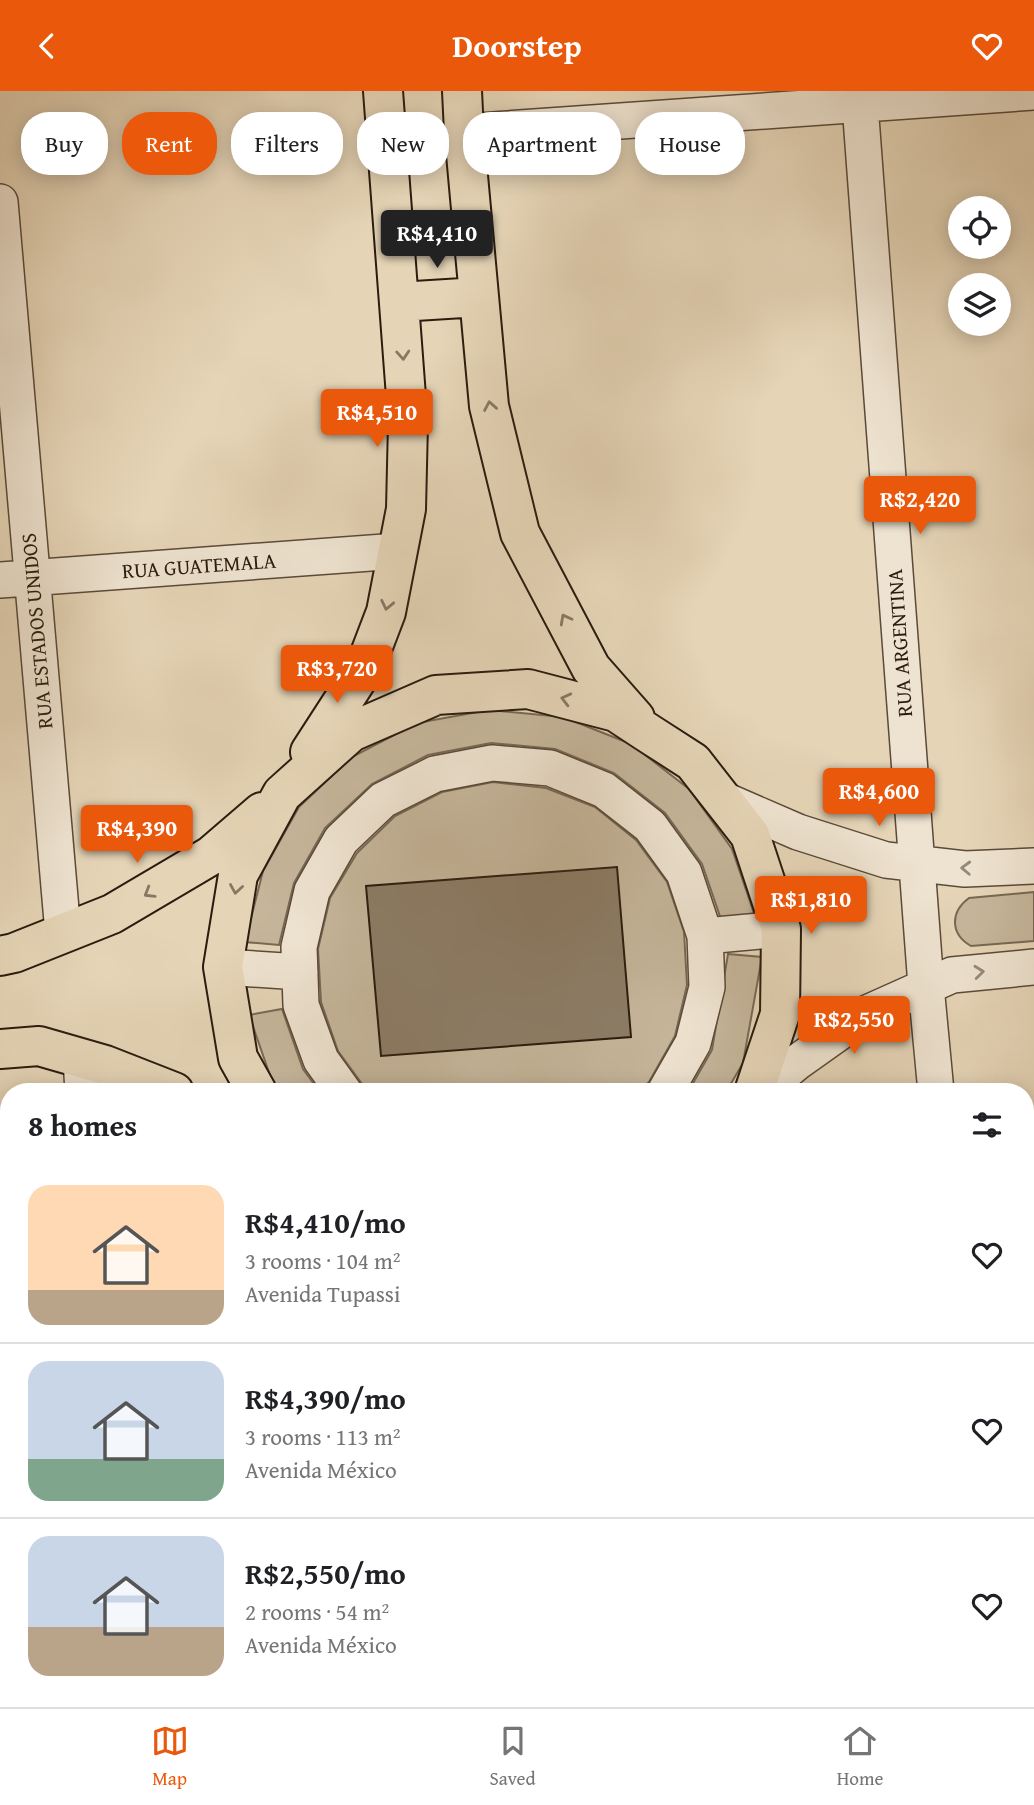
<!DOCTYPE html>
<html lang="en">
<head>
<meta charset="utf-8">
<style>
  body { margin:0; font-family:"Gentium Book Plus",serif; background:#f6f6f6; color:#202124; height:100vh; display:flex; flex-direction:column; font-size:26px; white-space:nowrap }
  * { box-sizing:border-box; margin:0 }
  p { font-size:23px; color:#757577 }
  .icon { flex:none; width:38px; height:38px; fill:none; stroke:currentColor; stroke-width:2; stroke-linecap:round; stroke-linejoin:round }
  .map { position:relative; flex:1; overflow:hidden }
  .drawer { position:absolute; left:0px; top:992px; width:1034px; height:625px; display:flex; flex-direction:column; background:#fff; border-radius:28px 28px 0 0; box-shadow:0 4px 18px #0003 }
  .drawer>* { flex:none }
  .hud { position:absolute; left:21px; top:21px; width:992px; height:63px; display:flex; gap:14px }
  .tools { position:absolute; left:948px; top:105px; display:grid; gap:14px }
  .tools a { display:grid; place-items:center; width:63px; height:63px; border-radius:50%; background:#fff; box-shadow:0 4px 18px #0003; font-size:35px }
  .price { position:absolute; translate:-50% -60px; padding:0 16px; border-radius:7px; background:#ea580c; color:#fff; font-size:23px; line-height:46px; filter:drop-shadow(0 2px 4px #0008) }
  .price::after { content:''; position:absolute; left:50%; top:42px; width:21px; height:16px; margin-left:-10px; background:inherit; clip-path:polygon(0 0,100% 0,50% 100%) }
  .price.on { background:#222; color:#fff }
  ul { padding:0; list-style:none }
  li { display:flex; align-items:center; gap:21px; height:175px; padding:0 28px }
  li+li { border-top:2px solid #e0e0e0 }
  li span { display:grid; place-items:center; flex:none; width:196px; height:140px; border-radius:21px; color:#555 }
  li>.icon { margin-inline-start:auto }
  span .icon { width:84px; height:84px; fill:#fffc; stroke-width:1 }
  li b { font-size:30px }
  h2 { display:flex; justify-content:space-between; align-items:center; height:84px; padding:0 28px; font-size:30px }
  .tag { padding:0 24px; border-radius:28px; background:#fff; box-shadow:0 4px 18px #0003; font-size:24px; line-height:63px }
  .tag.on { background:#ea580c; color:#fff }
  header { display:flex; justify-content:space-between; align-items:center; height:91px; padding:0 28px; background:#ea580c; color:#fff; font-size:32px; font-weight:600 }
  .tab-bar { display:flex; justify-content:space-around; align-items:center; height:98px; border-top:2px solid #e0e0e0; background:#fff; font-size:19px; color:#757577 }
  .tab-bar a { display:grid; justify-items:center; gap:4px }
  .tab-bar .on { color:#ea580c }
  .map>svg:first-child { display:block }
  .green { fill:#c5b59a; stroke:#786854; stroke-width:2 }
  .building { fill:#8c7c66; stroke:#2b1c0f; stroke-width:2 }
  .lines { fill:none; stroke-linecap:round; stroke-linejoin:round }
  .minor-casing { stroke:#5a4a39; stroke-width:38 }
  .major-casing { stroke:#2b1c0f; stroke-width:42 }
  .minor { stroke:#eee3d0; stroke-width:35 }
  .major { stroke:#e5d4b6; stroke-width:38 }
  .oneway { stroke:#887862 }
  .oneway2 { stroke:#968979 }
  .labels { text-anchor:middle; stroke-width:7; stroke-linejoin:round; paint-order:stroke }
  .street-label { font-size:21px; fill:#2b1c0f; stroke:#eee3d0 }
</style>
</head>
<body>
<header><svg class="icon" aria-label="back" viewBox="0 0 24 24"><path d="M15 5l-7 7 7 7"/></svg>Doorstep<svg class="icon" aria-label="heart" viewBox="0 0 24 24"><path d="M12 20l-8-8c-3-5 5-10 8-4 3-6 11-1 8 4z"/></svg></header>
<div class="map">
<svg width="1034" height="1616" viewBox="0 0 1034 1616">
  <rect width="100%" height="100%" fill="#e5d4b6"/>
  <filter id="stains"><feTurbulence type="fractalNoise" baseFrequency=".00286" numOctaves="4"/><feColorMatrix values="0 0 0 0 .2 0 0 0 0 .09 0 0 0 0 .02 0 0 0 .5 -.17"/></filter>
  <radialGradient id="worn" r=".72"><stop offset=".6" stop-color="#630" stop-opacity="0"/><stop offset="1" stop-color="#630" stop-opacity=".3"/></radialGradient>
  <path class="green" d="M489,619L563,626L631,653L689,698L732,758L756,828L723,834L702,773L665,722L614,682L555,658L491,652L428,664L372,693L325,737L294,792L279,854L245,851L263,780L299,716L352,666L417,632Z
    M493,691L546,697L595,716L636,749L667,791L684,841L687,894L675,945L649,991L637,1001H368L338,960L321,911L318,858L330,807L357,762L395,725L442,701Z
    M1034,801V850L971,855C950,843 950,821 969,807Z
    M728,863L762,866L743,972L726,1001H688L712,959Z
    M282,918L303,978L320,1001H279L273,993L249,924Z
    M1026,1308L1034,1315V1616H1024L1023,1608H1026Z"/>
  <path class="building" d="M617,776L631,946L381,965L366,795Z"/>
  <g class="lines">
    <defs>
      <path id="minor" d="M859,0L926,895L936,1001
        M464,41L1034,1
        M0,111L63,842
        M0,489L398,460
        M722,708L798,741L886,769L965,778L1034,775
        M705,845L781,838
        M223,876L300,881
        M81,967L83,1001
        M344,1001L321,969L301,914L299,856L312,800L341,749L383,709L435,683L492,672L550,677L604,699L650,735L684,782L705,845L707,896L693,952L665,1001
        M761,1001L796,972L865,923L952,884L1034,876
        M1026,1291L1034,1298
        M0,1318H9
        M134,1608L135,1616
        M521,1608V1616
        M596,1608L597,1616
        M1004,1608L1005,1616"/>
      <path id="major" d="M462,0L464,41L489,315L520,442L591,577L635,627
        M399,211L479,206
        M310,661L365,576L386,521L406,418L408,332L383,0
        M0,865L14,862L112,823L212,764L262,721
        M0,958L39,955L105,974L174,1001
        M257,1001L238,967L223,876L238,784L282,703L351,641L436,604L528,598L616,621L648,642L693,671L750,744L781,838L780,923L754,1001"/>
    </defs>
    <use href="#minor" class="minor-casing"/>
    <use href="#major" class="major-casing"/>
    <use href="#minor" class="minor"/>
    <use href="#major" class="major"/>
  </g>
  <defs><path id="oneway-chevron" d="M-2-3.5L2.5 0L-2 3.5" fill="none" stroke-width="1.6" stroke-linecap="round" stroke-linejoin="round" transform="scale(1.75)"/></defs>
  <g class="oneway">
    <use href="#oneway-chevron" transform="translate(403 264) rotate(86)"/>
    <use href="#oneway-chevron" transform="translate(490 315) rotate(-100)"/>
    <use href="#oneway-chevron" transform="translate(387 514) rotate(102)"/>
    <use href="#oneway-chevron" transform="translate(565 528) rotate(-118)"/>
    <use href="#oneway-chevron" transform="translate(566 608) rotate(-166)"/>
    <use href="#oneway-chevron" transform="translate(236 798) rotate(99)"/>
    <use href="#oneway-chevron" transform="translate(149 802) rotate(149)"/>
  </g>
  <g class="oneway2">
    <use href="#oneway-chevron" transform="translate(966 777) rotate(-178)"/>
    <use href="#oneway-chevron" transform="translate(979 881) rotate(-6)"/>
  </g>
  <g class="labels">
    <g class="street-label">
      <text transform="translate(199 475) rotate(-4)" y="7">RUA GUATEMALA</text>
      <text transform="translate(37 540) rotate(-95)" y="7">RUA ESTADOS UNIDOS</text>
      <text transform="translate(900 552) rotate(-94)" y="7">RUA ARGENTINA</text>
    </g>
  </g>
  <rect width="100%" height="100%" filter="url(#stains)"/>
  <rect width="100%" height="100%" fill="url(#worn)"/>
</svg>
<div class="tools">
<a><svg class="icon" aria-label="locate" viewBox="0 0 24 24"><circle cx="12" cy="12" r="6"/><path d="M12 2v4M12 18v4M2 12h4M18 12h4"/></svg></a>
<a><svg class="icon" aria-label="layers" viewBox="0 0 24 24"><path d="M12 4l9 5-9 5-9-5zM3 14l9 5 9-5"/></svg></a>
</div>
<b class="price on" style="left:437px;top:179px">R$4,410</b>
<b class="price" style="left:377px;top:358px">R$4,510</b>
<b class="price" style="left:920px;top:445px">R$2,420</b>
<b class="price" style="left:337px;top:614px">R$3,720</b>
<b class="price" style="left:879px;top:737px">R$4,600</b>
<b class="price" style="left:137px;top:774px">R$4,390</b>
<b class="price" style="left:811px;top:845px">R$1,810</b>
<b class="price" style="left:854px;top:965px">R$2,550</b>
<div class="hud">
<a class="tag">Buy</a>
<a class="tag on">Rent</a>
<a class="tag">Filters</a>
<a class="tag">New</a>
<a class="tag">Apartment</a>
<a class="tag">House</a>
</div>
<section class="drawer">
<h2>8 homes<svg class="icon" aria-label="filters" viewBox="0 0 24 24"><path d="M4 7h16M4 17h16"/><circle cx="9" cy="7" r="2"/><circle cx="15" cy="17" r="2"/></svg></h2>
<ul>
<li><span style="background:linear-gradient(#ffd9b3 75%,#b9a48a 0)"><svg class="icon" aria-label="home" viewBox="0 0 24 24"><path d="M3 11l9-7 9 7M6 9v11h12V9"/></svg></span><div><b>R$4,410/mo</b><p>3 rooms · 104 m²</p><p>Avenida Tupassi</p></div><svg class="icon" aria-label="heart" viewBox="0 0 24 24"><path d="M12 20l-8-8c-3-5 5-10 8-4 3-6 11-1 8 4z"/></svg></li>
<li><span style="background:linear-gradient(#c9d6e8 70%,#7fa58c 0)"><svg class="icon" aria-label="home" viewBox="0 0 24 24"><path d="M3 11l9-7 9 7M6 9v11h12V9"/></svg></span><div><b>R$4,390/mo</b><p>3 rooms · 113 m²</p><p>Avenida México</p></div><svg class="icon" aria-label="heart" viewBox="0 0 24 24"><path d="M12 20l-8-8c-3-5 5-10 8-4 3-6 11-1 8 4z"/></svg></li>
<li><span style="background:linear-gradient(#c9d6e8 65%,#b9a48a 0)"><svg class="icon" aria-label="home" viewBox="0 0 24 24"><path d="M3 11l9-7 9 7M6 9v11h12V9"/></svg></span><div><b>R$2,550/mo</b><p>2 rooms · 54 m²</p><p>Avenida México</p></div><svg class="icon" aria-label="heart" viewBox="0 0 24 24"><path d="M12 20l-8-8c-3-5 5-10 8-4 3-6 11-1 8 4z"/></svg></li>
</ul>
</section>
</div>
<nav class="tab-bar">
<a class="on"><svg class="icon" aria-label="map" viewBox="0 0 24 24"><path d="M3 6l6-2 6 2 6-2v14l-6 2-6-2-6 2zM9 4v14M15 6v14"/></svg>Map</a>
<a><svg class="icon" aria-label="saved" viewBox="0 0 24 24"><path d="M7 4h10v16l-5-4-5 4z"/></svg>Saved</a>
<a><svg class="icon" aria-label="home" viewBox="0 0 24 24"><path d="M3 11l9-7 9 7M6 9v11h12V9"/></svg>Home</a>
</nav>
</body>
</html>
